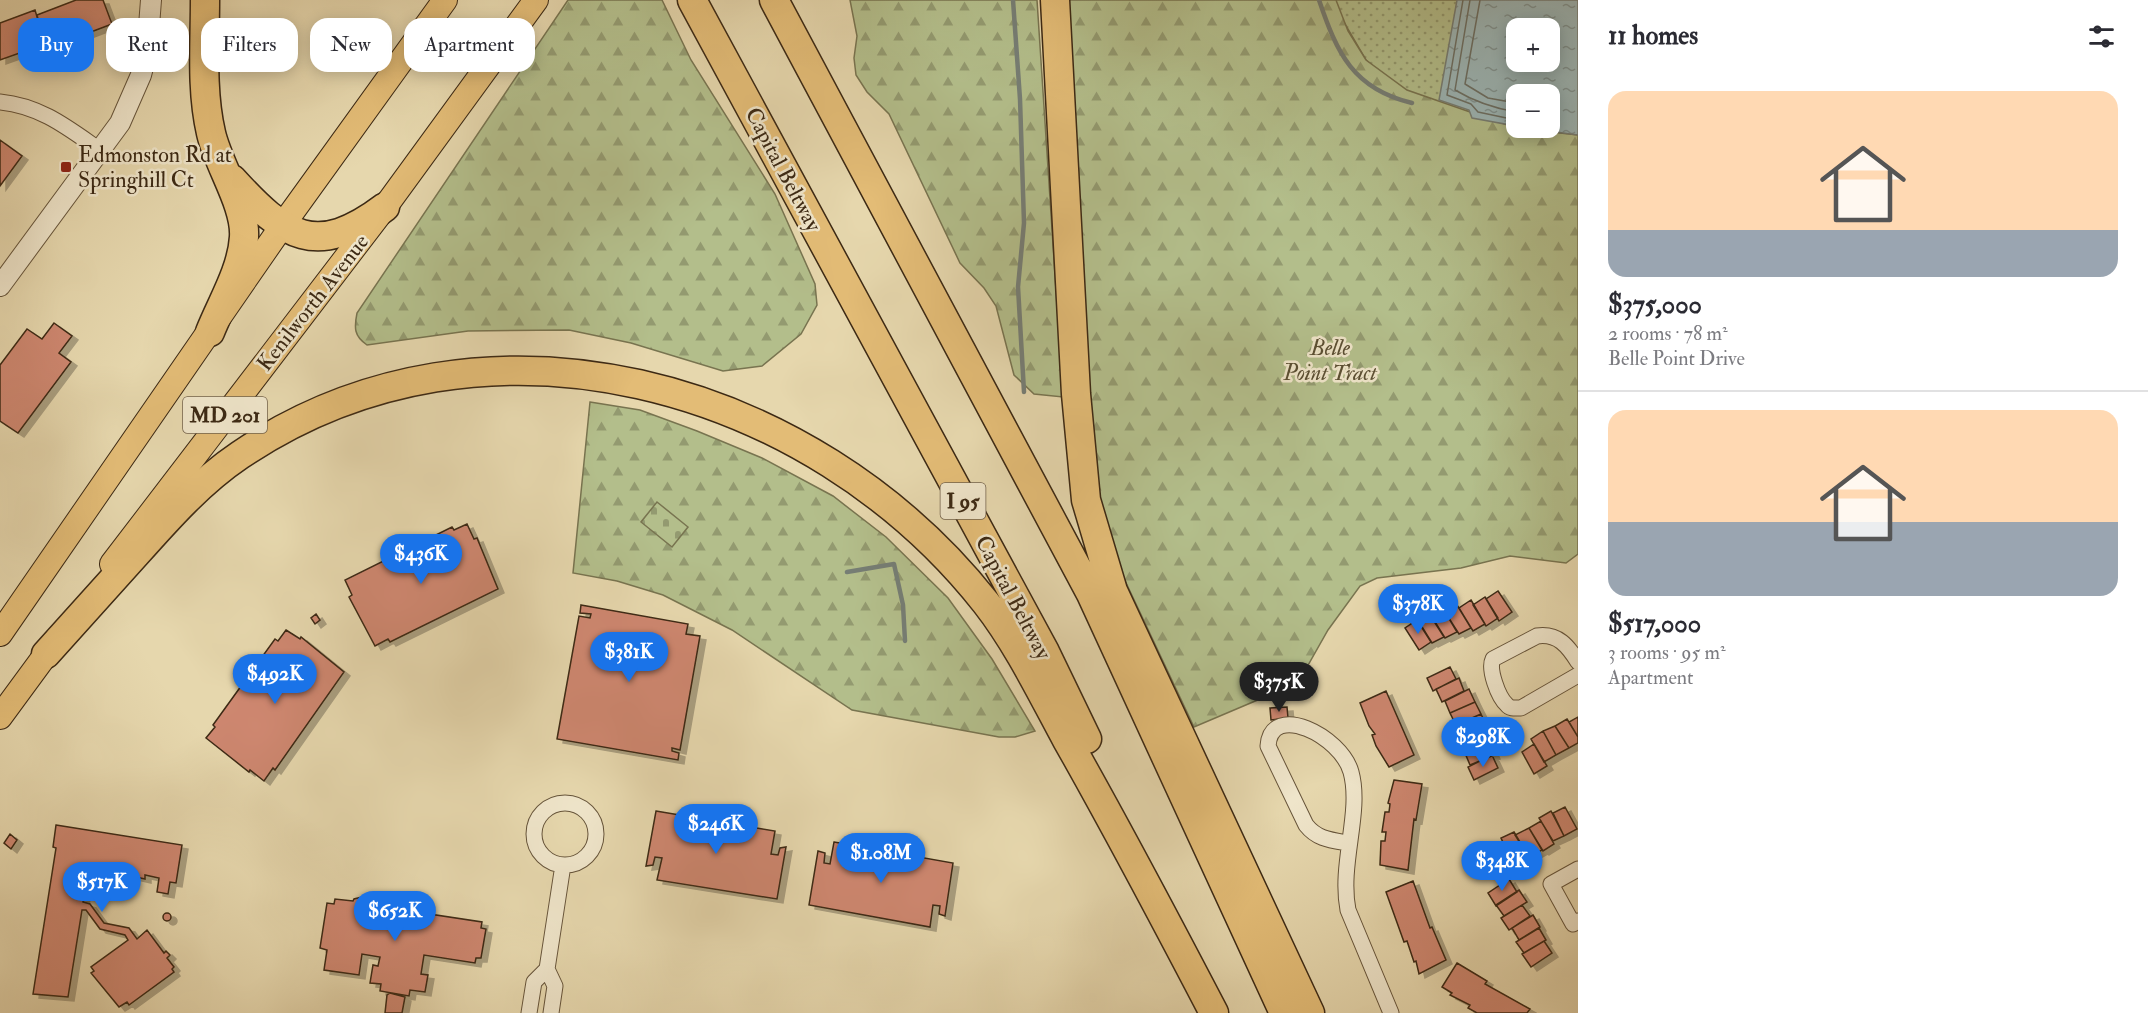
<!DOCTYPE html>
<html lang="en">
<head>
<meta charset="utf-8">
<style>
  body { margin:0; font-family:"IM FELL Double Pica",serif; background:#f2f2f3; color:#2b2b33; height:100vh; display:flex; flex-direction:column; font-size:22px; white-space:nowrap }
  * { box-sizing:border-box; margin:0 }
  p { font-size:20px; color:#7c7c81 }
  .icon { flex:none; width:33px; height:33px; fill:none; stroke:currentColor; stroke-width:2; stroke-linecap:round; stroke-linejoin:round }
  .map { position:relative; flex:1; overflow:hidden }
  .sheet { display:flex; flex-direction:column; background:#fff; width:570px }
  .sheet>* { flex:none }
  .guide { position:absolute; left:18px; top:18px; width:570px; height:54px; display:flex; gap:12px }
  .controls { position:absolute; left:1506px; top:18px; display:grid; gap:12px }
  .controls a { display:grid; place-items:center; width:54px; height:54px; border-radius:12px; background:#fff; box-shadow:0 3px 15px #0003; font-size:30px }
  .price { position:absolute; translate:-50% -51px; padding:0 14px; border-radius:21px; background:#1a73e8; color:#fff; font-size:20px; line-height:39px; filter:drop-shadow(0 2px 3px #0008) }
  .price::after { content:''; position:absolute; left:50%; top:36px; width:18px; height:14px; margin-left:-9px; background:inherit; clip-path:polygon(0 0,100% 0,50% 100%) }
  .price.on { background:#222; color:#fff }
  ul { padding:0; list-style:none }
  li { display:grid; align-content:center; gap:12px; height:318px; padding:0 30px }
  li+li { border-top:2px solid #e1e1e2 }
  li span { display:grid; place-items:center; height:186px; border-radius:18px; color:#555 }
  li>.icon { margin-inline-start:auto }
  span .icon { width:108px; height:108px; fill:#fffc; stroke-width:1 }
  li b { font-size:26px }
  h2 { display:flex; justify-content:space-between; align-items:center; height:72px; padding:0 30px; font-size:26px }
  .tag { padding:0 21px; border-radius:18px; background:#fff; box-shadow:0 3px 15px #0003; font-size:21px; line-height:54px }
  .tag.on { background:#1a73e8; color:#fff }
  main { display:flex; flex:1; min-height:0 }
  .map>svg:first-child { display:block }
  .grass { fill:url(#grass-dots); stroke:#787450; stroke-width:1.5; fill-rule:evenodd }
  .forest { fill:url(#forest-firs); stroke:#787450; stroke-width:1.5 }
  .cemetery { fill:url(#cemetery-stones); stroke:#787450; stroke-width:1.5 }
  .water { fill:url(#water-ripples); stroke:#767e75; stroke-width:1.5; fill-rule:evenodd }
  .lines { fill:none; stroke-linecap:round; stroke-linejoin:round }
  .shore { stroke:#6c7065; stroke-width:1.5 }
  .stream { stroke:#767e75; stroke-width:4.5 }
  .building { fill:#ce8770; stroke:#3c2914; stroke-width:1.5; filter:url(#shadow) }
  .minor-casing { stroke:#66543a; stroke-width:17 }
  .tertiary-casing { stroke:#66543a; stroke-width:22 }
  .primary-casing { stroke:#3c2914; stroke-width:26 }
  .motorway-casing { stroke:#3c2914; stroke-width:31 }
  .minor { stroke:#efe5ca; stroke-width:15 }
  .tertiary { stroke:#efe5ca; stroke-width:20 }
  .primary { stroke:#e3bc76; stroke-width:24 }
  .motorway { stroke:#e3bc76; stroke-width:28 }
  .poi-dot { fill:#8f2418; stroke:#efe5ca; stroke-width:2 }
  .labels { text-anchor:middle; stroke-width:5; stroke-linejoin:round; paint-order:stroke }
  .shield { fill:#efe5ca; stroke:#72614b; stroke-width:1.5 }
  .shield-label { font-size:21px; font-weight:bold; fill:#3c2914 }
  .poi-label { font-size:22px; fill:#3c2914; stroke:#efe5ca; text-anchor:start }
  .street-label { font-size:22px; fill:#3c2914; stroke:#efe5ca }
  .park-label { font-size:22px; font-style:italic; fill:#5a4e32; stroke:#efe5ca }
</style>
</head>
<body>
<main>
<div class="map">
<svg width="1578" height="1013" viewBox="0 0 1578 1013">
  <defs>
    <pattern id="grass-dots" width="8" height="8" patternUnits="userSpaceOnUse" patternTransform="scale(1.5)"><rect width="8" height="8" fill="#b3be8b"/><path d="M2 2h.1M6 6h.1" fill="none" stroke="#939a70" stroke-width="1.8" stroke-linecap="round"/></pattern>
    <pattern id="forest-firs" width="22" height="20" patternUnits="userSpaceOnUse" patternTransform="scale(1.5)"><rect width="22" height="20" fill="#b3be8b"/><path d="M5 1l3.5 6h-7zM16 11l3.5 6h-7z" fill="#939a70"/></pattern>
    <pattern id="cemetery-stones" width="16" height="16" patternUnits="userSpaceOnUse" patternTransform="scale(1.5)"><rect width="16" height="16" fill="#b3be8b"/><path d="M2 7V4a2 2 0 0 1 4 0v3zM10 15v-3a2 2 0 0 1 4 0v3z" fill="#939a70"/></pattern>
    <pattern id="water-ripples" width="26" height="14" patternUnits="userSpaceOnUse" patternTransform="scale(1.5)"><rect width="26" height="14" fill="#9cb6b6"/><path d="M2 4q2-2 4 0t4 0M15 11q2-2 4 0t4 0" fill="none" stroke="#809493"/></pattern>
    <filter id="shadow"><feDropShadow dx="6" dy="4" stdDeviation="0" flood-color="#0004"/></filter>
  </defs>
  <rect width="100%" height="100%" fill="#e6d7ad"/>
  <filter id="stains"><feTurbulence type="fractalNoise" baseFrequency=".00333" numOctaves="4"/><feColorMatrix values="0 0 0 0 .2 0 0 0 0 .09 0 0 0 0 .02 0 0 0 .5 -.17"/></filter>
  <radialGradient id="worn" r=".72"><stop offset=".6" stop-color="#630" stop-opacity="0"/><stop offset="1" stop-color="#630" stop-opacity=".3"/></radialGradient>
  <path class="grass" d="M1331,0H1578V207L1419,131L1378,70L1366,60ZM1516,28H1550V62H1516ZM1516,94H1550V128H1516Z"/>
  <path class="forest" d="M568,0H662L691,60L775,194L815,284L817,305L801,334L762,366L723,371L631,343L569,330L468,331L367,345C354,336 354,328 357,313Z
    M850,0H1037L1063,397L1034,394L1014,375L996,306L984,288L960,263L889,114L867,92L856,75L854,58L857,36Z
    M1067,0H1336L1348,31L1366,60L1407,90L1516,128L1578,135V554L1566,563L1510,556L1461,568L1377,578L1360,586L1328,630L1307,667L1267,696L1194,727L1120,570L1099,497L1092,449Z
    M590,402L640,410L697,431L762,458L833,496L886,537L948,598L992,659L1035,731L1015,737H999L852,710L732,630L663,595L617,581L573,573Z"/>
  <path class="cemetery" d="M657,502L688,527L672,547L641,522Z"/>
  <path class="water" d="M1457,0H1578V135L1526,128H1550V94H1516V126L1472,118L1469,110L1439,100ZM1516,28H1550V62H1516Z"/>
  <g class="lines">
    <path class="shore" d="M1463,0L1447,95L1471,104L1478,112L1516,120
      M1470,0L1455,90C1475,102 1493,108 1516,112
      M1480,0L1465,84L1488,98L1516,103"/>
    <path class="stream" d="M1013,0L1020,99L1024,223L1018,287L1024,392
      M1319,0C1337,53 1353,89 1412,103
      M847,572L894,564L903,605L905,641"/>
  </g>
  <path class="building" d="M76,0H103L112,24L46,49L37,15Z
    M35,10L45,44L0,60V23Z
    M0,140L22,156L0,186Z
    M54,323L72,336L59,353L71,362L18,433L0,421V365L27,329L42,339Z
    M467,524L474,539L477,538L498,589L390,642L388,639L375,646L349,597L352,595L345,580L452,527L454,530Z
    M1498,591L1512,612L1499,621L1486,599Z
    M1485,597L1498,618L1486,626L1473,605Z
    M1471,600L1485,624L1473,631L1459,608Z
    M581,605L688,624L686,634L700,636L680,750L672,748V751L679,753L678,760L557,739L579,616L590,618L591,614L580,613Z
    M1457,605L1471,628L1459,634L1445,612Z
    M1444,610L1457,632L1445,638L1432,617Z
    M316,614L320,620L315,624L311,618Z
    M1430,615L1444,637L1432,643L1419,622Z
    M1417,620L1431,642L1419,650L1405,628Z
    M286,630L300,639L301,637L344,672L275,770L273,768L264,781L250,770L249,772L206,738L215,727L213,725L275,639L278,641Z
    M1450,667L1456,679L1433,691L1427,678Z
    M1459,678L1464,691L1442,702L1436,689Z
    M1469,689L1475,702L1450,713L1445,701Z
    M1386,691L1414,755L1389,767L1376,746L1372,735L1375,734L1369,726L1360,703Z
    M1475,702L1481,714L1456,725L1450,713Z
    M1287,707L1288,718L1271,720L1270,708Z
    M1481,714L1487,727L1463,738L1456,725Z
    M1578,717V737L1569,722Z
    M1567,719L1578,737V743L1569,748L1555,726Z
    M1555,726L1569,748L1556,755L1543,731Z
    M1484,728L1490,741L1466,752L1460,740Z
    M1543,731L1556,755L1544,762L1531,739Z
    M1488,742L1494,755L1470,765L1465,753Z
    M1534,744L1547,766L1534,774L1522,752Z
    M1492,755L1498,768L1474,780L1468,767Z
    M1394,780L1422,784L1416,820L1414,819L1408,870L1380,865L1381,841H1385L1386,832H1382L1385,812H1389L1390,804L1388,803Z
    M1565,807L1577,829L1564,836L1553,813Z
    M656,811L775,831L771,854L778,855L780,848L786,847L777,899L657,880L662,858L655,857L653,865L646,866Z
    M1551,811L1564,836L1553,841L1539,818Z
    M1541,821L1554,844L1543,851L1529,828Z
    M56,825L182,845L176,883L170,882L168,894L157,892L159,878L145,875V879L127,875V872L89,865L83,902L90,904L104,923L129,928L137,939L147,930L164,953L166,951L170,955L167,958L174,967L172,969L174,972L129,1005L127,1002L119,1007L91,973L94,971L91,967L128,940L125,935L100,929L86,910H82L68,997L33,994L56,848L53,847Z
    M1529,828L1542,850L1529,857L1515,835Z
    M1514,832L1527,854L1515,860L1512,854L1509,855L1501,838Z
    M10,834L17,840L11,849L4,843Z
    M834,842L953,863L945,916L939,914L940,906L933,905L930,927L809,905L818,851L825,853L824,863L830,864Z
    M1509,879L1517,892L1496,906L1488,893Z
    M1413,881L1430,928L1432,927L1446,960L1419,974L1416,961L1414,962L1407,941L1404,942L1386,892Z
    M1519,890L1527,902L1504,916L1496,905Z
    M362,897L369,900L370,905L482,922L481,928L486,929L481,958H476L475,963L424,955L421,974L428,975L425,992L410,990L409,996L380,991L381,984L370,983L373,965L378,966L380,957L362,954L359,975L324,970L327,950L320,948L327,903L334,904L335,899L353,901L354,899Z
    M1522,905L1530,916L1509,930L1501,918Z
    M163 917a4 4 0 1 1 8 0a4 4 0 1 1-8 0Z
    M1533,915L1540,927L1519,940L1512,928Z
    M1539,928L1546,940L1524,953L1516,942Z
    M1544,941L1552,953L1531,967L1522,954Z
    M1457,963L1487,981L1485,984L1530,1009L1527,1013H1477L1468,1008L1470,1005L1450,995L1452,993L1442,987Z
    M390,993L405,997L402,1013H385L387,995Z"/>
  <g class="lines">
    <defs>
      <path id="minor" d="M0,102C41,106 68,128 101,151
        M1578,662C1568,646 1558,633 1537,636L1493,659C1488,669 1498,697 1507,705C1510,709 1516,708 1521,708L1578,675
        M534 834a31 31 0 1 1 62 0a31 31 0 1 1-62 0Z
        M1348,843C1330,840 1317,839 1306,825L1268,746C1271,701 1341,736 1351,772C1362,812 1339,864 1348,910L1391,1013
        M1578,869L1551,884L1573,924L1578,921
        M547,969L555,986L551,1013
        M529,1013L534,982L547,969L563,865"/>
      <path id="tertiary" d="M0,286L120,123L141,75L147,52L151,0"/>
      <path id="primary" d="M112,564L385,207L536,0
        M0,634L282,226L445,0
        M0,717L58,638"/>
      <path id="motorway" d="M205,0C205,44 201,90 211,133C218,165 246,205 244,237C242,270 222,302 210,332
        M692,0L1045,652L1087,739
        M774,0L1091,594L1284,1013
        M1055,0L1076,394L1086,500L1113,591L1310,1013
        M232,179C285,237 316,259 385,207
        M46,654C76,621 106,587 136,554C168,518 200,482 240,455C484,290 812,382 986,603C1018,644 1042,694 1067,740C1118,830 1166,921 1214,1013"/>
    </defs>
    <use href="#minor" class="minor-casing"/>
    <use href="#tertiary" class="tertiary-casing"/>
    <use href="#primary" class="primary-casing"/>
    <use href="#motorway" class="motorway-casing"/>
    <use href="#minor" class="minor"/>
    <use href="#tertiary" class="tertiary"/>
    <use href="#primary" class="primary"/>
    <use href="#motorway" class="motorway"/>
  </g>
  <rect class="poi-dot" x="60" y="161" width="12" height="12" rx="3"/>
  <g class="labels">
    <g class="shield">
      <rect x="183" y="397" width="84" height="36" rx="4.5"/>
      <rect x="940.5" y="483" width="45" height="36" rx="4.5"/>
    </g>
    <g class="shield-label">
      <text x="225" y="422">MD 201</text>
      <text x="963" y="508">I 95</text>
    </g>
    <g class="poi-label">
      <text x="78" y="162">Edmonston Rd at<tspan x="78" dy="25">Springhill Ct</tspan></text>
    </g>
    <g class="street-label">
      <text transform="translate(784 169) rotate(62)" y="8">Capital Beltway</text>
      <text transform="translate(312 302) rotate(-52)" y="8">Kenilworth Avenue</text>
      <text transform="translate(1014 597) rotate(62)" y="8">Capital Beltway</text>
    </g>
    <g class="park-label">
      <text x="1330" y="355">Belle<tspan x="1330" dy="25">Point Tract</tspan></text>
    </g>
  </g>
  <rect width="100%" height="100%" filter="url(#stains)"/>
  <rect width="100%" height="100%" fill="url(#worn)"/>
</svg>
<div class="controls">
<a>+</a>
<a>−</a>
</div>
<b class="price" style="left:421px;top:585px">$436K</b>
<b class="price" style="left:1418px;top:635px">$378K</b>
<b class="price" style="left:629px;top:683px">$381K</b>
<b class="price" style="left:275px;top:705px">$492K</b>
<b class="price on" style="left:1279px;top:713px">$375K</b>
<b class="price" style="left:1483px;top:768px">$298K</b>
<b class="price" style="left:716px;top:855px">$246K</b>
<b class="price" style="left:881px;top:884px">$1.08M</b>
<b class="price" style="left:1502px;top:892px">$348K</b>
<b class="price" style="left:102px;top:913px">$517K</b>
<b class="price" style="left:395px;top:942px">$652K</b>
<div class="guide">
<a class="tag on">Buy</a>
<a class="tag">Rent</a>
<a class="tag">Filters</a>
<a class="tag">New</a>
<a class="tag">Apartment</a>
</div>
</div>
<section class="sheet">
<h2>11 homes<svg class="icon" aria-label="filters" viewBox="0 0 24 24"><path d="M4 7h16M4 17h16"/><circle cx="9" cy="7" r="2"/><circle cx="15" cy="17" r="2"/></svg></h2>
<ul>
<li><span style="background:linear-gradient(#ffd9b3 75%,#9aa5b1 0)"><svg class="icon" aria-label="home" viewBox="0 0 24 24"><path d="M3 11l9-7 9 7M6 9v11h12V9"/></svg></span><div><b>$375,000</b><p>2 rooms · 78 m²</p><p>Belle Point Drive</p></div></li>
<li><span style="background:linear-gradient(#ffd9b3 60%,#9aa5b1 0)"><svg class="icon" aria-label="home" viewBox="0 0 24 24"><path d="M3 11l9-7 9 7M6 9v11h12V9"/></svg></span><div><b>$517,000</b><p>3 rooms · 95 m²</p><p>Apartment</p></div></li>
</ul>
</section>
</main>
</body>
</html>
